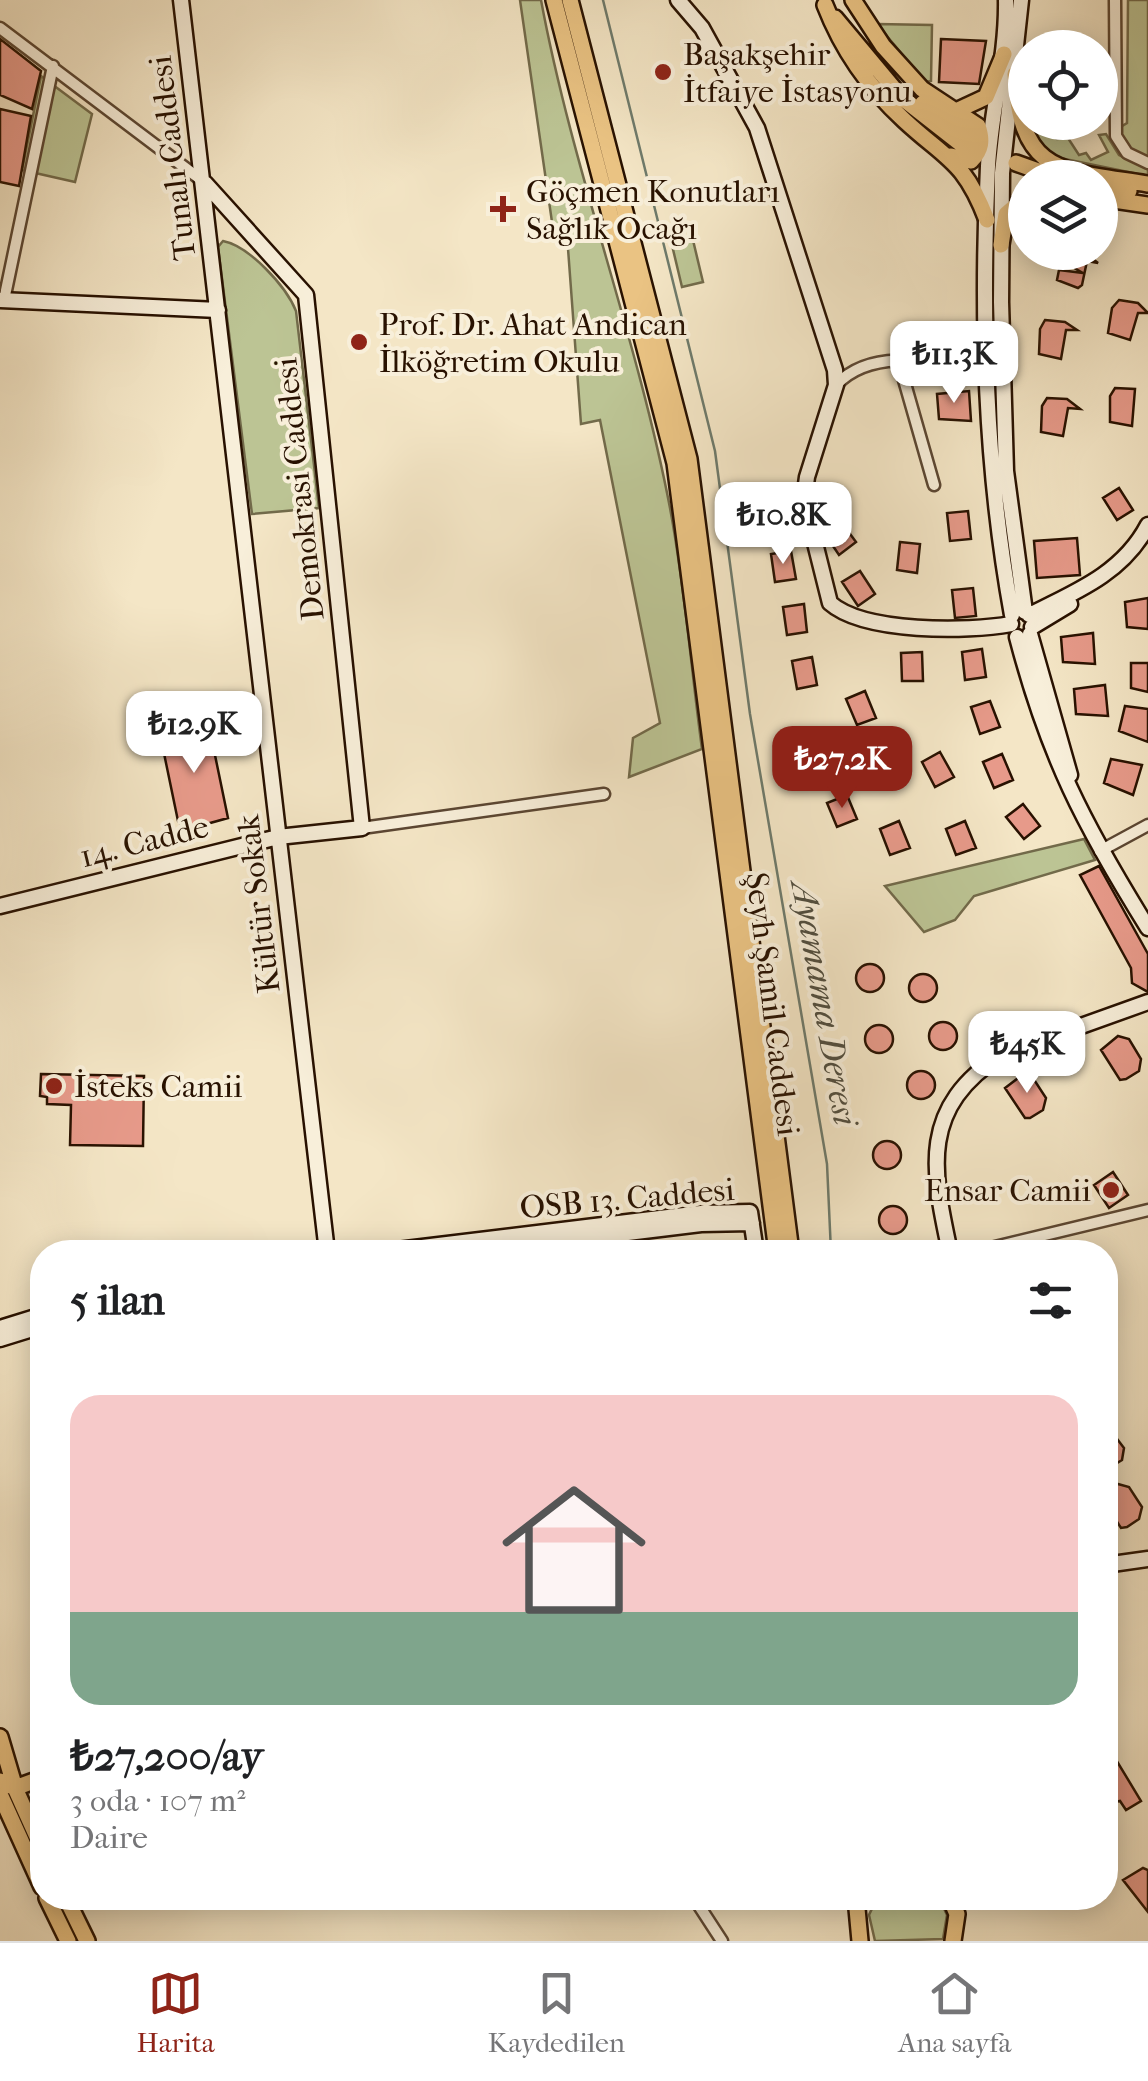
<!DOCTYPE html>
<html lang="tr">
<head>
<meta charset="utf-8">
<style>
  body { margin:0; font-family:"IM FELL French Canon",serif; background:#f2f2f2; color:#202124; height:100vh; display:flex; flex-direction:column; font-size:38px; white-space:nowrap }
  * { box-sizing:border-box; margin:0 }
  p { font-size:32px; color:#757577 }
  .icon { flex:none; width:55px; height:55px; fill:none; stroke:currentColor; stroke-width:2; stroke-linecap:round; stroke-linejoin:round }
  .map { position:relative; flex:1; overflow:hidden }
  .drawer { position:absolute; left:30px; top:1240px; width:1088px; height:670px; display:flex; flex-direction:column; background:#fff; border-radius:40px; box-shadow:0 5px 25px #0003 }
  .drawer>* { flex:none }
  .tools { position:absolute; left:1008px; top:30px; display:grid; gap:20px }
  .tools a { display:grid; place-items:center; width:110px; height:110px; border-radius:50%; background:#fff; box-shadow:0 5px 25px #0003; font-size:50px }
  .price { position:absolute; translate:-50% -85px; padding:0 22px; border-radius:20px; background:#fff; color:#222; font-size:32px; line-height:65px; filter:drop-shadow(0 2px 5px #0008) }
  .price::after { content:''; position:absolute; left:50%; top:60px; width:30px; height:22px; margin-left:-15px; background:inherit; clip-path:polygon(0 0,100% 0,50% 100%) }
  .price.selected { background:#8f2418; color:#fff }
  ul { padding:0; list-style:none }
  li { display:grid; align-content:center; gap:20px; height:530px; padding:0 40px }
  li span { display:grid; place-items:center; height:310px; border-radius:30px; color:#555 }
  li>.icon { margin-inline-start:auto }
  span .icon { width:180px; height:180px; fill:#fffc; stroke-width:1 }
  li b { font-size:42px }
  h2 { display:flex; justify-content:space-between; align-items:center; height:120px; padding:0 40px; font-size:42px }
  .tabs { display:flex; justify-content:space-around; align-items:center; height:140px; border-top:2px solid #e0e0e0; background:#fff; font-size:28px; color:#757577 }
  .tabs a { display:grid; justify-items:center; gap:5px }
  .tabs .selected { color:#8f2418 }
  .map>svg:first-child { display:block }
  .green { fill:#bcc494; stroke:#726a4a; stroke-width:2.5 }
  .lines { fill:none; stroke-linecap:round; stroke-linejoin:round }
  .stream { stroke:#6e7a6b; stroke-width:2.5 }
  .building { fill:#e79a8a; stroke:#281100; stroke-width:2.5 }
  .street-casing { stroke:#5b4632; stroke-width:15 }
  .secondary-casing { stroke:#281100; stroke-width:19 }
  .primary-casing { stroke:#281100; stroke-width:20 }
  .street { stroke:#f8efda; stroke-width:10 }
  .secondary { stroke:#f8efda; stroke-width:14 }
  .primary { stroke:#eac383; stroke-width:15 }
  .poi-dot { fill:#8f2418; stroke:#f8efda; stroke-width:4 }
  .labels { text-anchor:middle; stroke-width:8; stroke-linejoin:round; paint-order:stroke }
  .poi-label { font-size:32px; fill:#281100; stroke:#f8efda; text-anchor:start }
  .street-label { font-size:32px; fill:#281100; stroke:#f8efda }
  .water-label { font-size:35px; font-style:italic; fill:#514e3f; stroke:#f8efda }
</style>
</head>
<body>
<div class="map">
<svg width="1148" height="1941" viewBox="0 0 1148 1941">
  <rect width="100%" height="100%" fill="#f4e6c6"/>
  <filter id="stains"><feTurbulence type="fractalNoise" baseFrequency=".002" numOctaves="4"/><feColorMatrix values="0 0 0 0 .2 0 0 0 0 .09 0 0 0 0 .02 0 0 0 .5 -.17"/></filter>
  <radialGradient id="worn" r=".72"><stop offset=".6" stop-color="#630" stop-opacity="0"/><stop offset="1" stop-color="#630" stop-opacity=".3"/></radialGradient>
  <path class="green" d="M520,0H541C573,172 637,336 670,508C685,587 691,669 702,749L629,777L633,738L660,723L600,420L581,424L567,235L554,236Z
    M1128,0H1148V159L1135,156L1120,141L1119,128L1127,123Z
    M877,24L932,25L931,81L925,82Z
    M41,76L92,114L75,182L22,170Z
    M1026,123L1057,139L1068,138L1079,155L1086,153L1091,160L1108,152L1099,135L1106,134L1119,155L1148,169V176L1055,157L1041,150Z
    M692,236L703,282L682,287L671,241Z
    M223,241C249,246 286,286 296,311L319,508L252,514L218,247Z
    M1084,839L1095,860L974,896L955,920L924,932L885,886Z
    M877,1898H939L947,1915L943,1939L875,1941L869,1915Z"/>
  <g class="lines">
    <path class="stream" d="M603,0L715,451L750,714L827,1164L831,1252"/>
  </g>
  <path class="building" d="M0,39L41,71L32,109L0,95Z
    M941,39L986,41L979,84L939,82Z
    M0,109L31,116L19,186L0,182Z
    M1064,252H1084L1098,263L1087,261L1082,285L1078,288L1057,280L1059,270L1083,273L1062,261Z
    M1119,300L1138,303L1148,313H1138L1130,340L1108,333L1112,308Z
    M1045,320L1065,322L1077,330H1066L1061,359L1039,354L1040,329Z
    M1115,388L1135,389L1132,426L1110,422V396Z
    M969,391L971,421L939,419L937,394Z
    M1047,398L1067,399L1080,409L1068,408L1063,436L1041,432L1042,406Z
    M1119,488L1133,510L1117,520L1103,498Z
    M781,498L785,526L764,529L760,501Z
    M968,511L971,539L950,541L947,513Z
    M839,519L856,542L839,555L823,531Z
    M1077,538L1080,575L1037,578L1034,541Z
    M900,542L920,544L917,573L897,570Z
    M791,551L796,579L775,582L771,554Z
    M860,571L875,594L858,606L842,582Z
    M973,588L976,616L955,618L952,590Z
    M1148,598V629L1127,627L1125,602Z
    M804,604L807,632L787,635L783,607Z
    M1093,633L1095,664L1063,662L1061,637Z
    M982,649L986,677L965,680L962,652Z
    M922,652L923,681H902L901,653Z
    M812,657L817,685L797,689L792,661Z
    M1131,663H1148V692L1131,688Z
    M1105,685L1108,716L1076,714L1074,689Z
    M865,691L876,718L857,725L846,699Z
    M990,701L1000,727L980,734L971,707Z
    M1125,706L1148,709V742L1119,731Z
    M203,723L210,731L228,818L185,830L178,821L160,734Z
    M830,734L836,762L816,767L809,739Z
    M940,752L954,777L935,787L922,762Z
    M1002,754L1013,780L994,788L983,762Z
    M1111,759L1142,765L1133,795L1104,783Z
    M847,795L857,819L837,827L827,803Z
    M1023,804L1040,826L1024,839L1006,817Z
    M899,821L910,848L890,855L880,829Z
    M965,821L976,848L956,855L946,829Z
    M1099,866L1148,954V992L1132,983L1131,968L1080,875Z
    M856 978a14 14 0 1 1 28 0a14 14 0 1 1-28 0Z
    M909 988a14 14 0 1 1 28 0a14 14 0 1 1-28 0Z
    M929 1036a14 14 0 1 1 28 0a14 14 0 1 1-28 0Z
    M865 1039a14 14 0 1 1 28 0a14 14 0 1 1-28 0Z
    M1118,1036L1129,1039L1141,1059L1139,1071L1126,1079L1120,1080L1101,1050Z
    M907 1085a14 14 0 1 1 28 0a14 14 0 1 1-28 0Z
    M41,1074L144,1076L143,1146L70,1145L71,1105L47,1104V1097L40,1096Z
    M1022,1075L1033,1078L1046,1098L1043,1110L1030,1118H1025L1005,1088Z
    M873 1155a14 14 0 1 1 28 0a14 14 0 1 1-28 0Z
    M1113,1172L1128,1195L1109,1208L1094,1185Z
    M879 1220a14 14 0 1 1 28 0a14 14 0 1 1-28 0Z
    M1105,1423L1124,1448L1122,1460L1109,1468L1105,1467Z
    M1118,1484L1129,1487L1142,1507L1139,1519L1127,1527L1121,1528L1105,1503V1492Z
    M1105,1751L1111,1761L1115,1758L1141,1801L1126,1810L1120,1801L1110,1803L1105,1796Z
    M1143,1868L1148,1870V1912L1123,1880Z"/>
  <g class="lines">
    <defs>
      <path id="street" d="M1115,0L1116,136L1127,153L1148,163
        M0,28L204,182
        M4,300L53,66
        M898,359L934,485
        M836,385C874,345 938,364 984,372
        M362,828L604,794
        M1100,851L1148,825
        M974,1252L1148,1210
        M694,1898L722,1941"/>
      <path id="secondary" d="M181,0L327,1252
        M678,0L702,28L757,128L835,370L836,385L807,477L804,499L830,603C864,633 968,632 1011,624
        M1006,0C1007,57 991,110 988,166C981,317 985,466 1012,615
        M1021,0L1002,173L1001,302L1006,471L1025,612
        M0,300L218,310
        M1029,615C1076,592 1123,573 1148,525
        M1032,627L1070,604
        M1030,634L1070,775
        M1017,637C1048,756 1084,825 1148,928
        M0,906L278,837L362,828L306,295L205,183
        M381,1252L701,1213L750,1212L756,1252
        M472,1252L701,1224L752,1223
        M950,1252C932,1169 919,1107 1003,1054L1148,1002
        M0,1328L42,1315
        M0,1339L42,1326
        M1105,1565L1148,1559"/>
      <path id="primary" d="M554,0L675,463L777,1252
        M570,0L689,459L791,1252
        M853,0L883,46L922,89L978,126C983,140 982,150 971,161L951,156
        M825,5C842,49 869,88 904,120C947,160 964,160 987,220
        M835,18L901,97L970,151
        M1015,74C1021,176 1060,170 1148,184
        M923,103L976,142
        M958,110L986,97L1004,54
        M1016,163L1058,178
        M1100,187L1129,191
        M1100,198L1148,205
        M1001,245L1006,214L1025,198
        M0,1737L15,1788L42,1848
        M0,1781L15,1788L42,1778
        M0,1794L42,1887
        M47,1898L68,1941
        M66,1898L87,1941
        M856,1898L860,1941
        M950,1898L957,1914L953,1941"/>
    </defs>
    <use href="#street" class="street-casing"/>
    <use href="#secondary" class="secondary-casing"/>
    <use href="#primary" class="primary-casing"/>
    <use href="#street" class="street"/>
    <use href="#secondary" class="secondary"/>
    <use href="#primary" class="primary"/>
  </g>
  <g class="poi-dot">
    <circle cx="663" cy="72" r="10"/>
    <path d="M498 194h10v10h10v10h-10v10h-10v-10h-10v-10h10z"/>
    <circle cx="359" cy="342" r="10"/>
    <circle cx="54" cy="1086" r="10"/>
    <circle cx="1111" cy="1190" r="10"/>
  </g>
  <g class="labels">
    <g class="poi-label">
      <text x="683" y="65">Başakşehir<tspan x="683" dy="37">İtfaiye İstasyonu</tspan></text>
      <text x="526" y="202">Göçmen Konutları<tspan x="526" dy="37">Sağlık Ocağı</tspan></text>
      <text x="379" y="335">Prof. Dr. Ahat Andican<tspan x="379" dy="37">İlköğretim Okulu</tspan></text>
      <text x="74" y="1097">İsteks Camii</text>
      <text x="1091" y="1201" text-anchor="end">Ensar Camii</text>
    </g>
    <g class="street-label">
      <text transform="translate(172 158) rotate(-97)" y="11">Tunalı Caddesi</text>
      <text transform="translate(299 489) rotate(-96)" y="11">Demokrasi Caddesi</text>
      <text transform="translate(144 841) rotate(-14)" y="11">14. Cadde</text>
      <text transform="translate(258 904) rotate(-97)" y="11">Kültür Sokak</text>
      <text transform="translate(773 1004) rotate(83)" y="11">Şeyh Şamil Caddesi</text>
      <text transform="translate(627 1198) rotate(-5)" y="11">OSB 13. Caddesi</text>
    </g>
    <g class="water-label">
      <text transform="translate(825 1003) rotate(80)" y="12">Ayamama Deresi</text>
    </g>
  </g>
  <rect width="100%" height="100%" filter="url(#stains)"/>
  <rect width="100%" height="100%" fill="url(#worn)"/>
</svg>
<div class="tools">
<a><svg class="icon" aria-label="locate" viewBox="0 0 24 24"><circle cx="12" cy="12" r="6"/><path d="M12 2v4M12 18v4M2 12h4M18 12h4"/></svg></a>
<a><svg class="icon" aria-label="layers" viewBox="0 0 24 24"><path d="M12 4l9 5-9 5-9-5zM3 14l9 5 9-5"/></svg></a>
</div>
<b class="price" style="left:954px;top:406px">₺11.3K</b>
<b class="price" style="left:783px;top:567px">₺10.8K</b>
<b class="price" style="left:194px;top:776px">₺12.9K</b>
<b class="price selected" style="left:842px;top:811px">₺27.2K</b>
<b class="price" style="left:1027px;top:1096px">₺45K</b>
<section class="drawer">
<h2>5 ilan<svg class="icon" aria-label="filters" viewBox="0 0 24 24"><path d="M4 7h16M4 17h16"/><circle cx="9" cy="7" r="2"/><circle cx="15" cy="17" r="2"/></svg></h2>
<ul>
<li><span style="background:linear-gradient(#f6c9c9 70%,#7fa58c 0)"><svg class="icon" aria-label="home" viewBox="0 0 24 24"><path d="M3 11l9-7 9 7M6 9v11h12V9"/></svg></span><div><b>₺27,200/ay</b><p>3 oda · 107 m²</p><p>Daire</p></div></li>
</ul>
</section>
</div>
<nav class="tabs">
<a class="selected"><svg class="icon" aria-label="map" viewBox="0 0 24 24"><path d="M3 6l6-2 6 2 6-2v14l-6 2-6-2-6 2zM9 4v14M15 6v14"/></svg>Harita</a>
<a><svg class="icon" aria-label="saved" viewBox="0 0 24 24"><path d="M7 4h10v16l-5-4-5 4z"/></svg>Kaydedilen</a>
<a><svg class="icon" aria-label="home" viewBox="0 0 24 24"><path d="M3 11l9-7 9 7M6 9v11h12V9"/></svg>Ana sayfa</a>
</nav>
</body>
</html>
